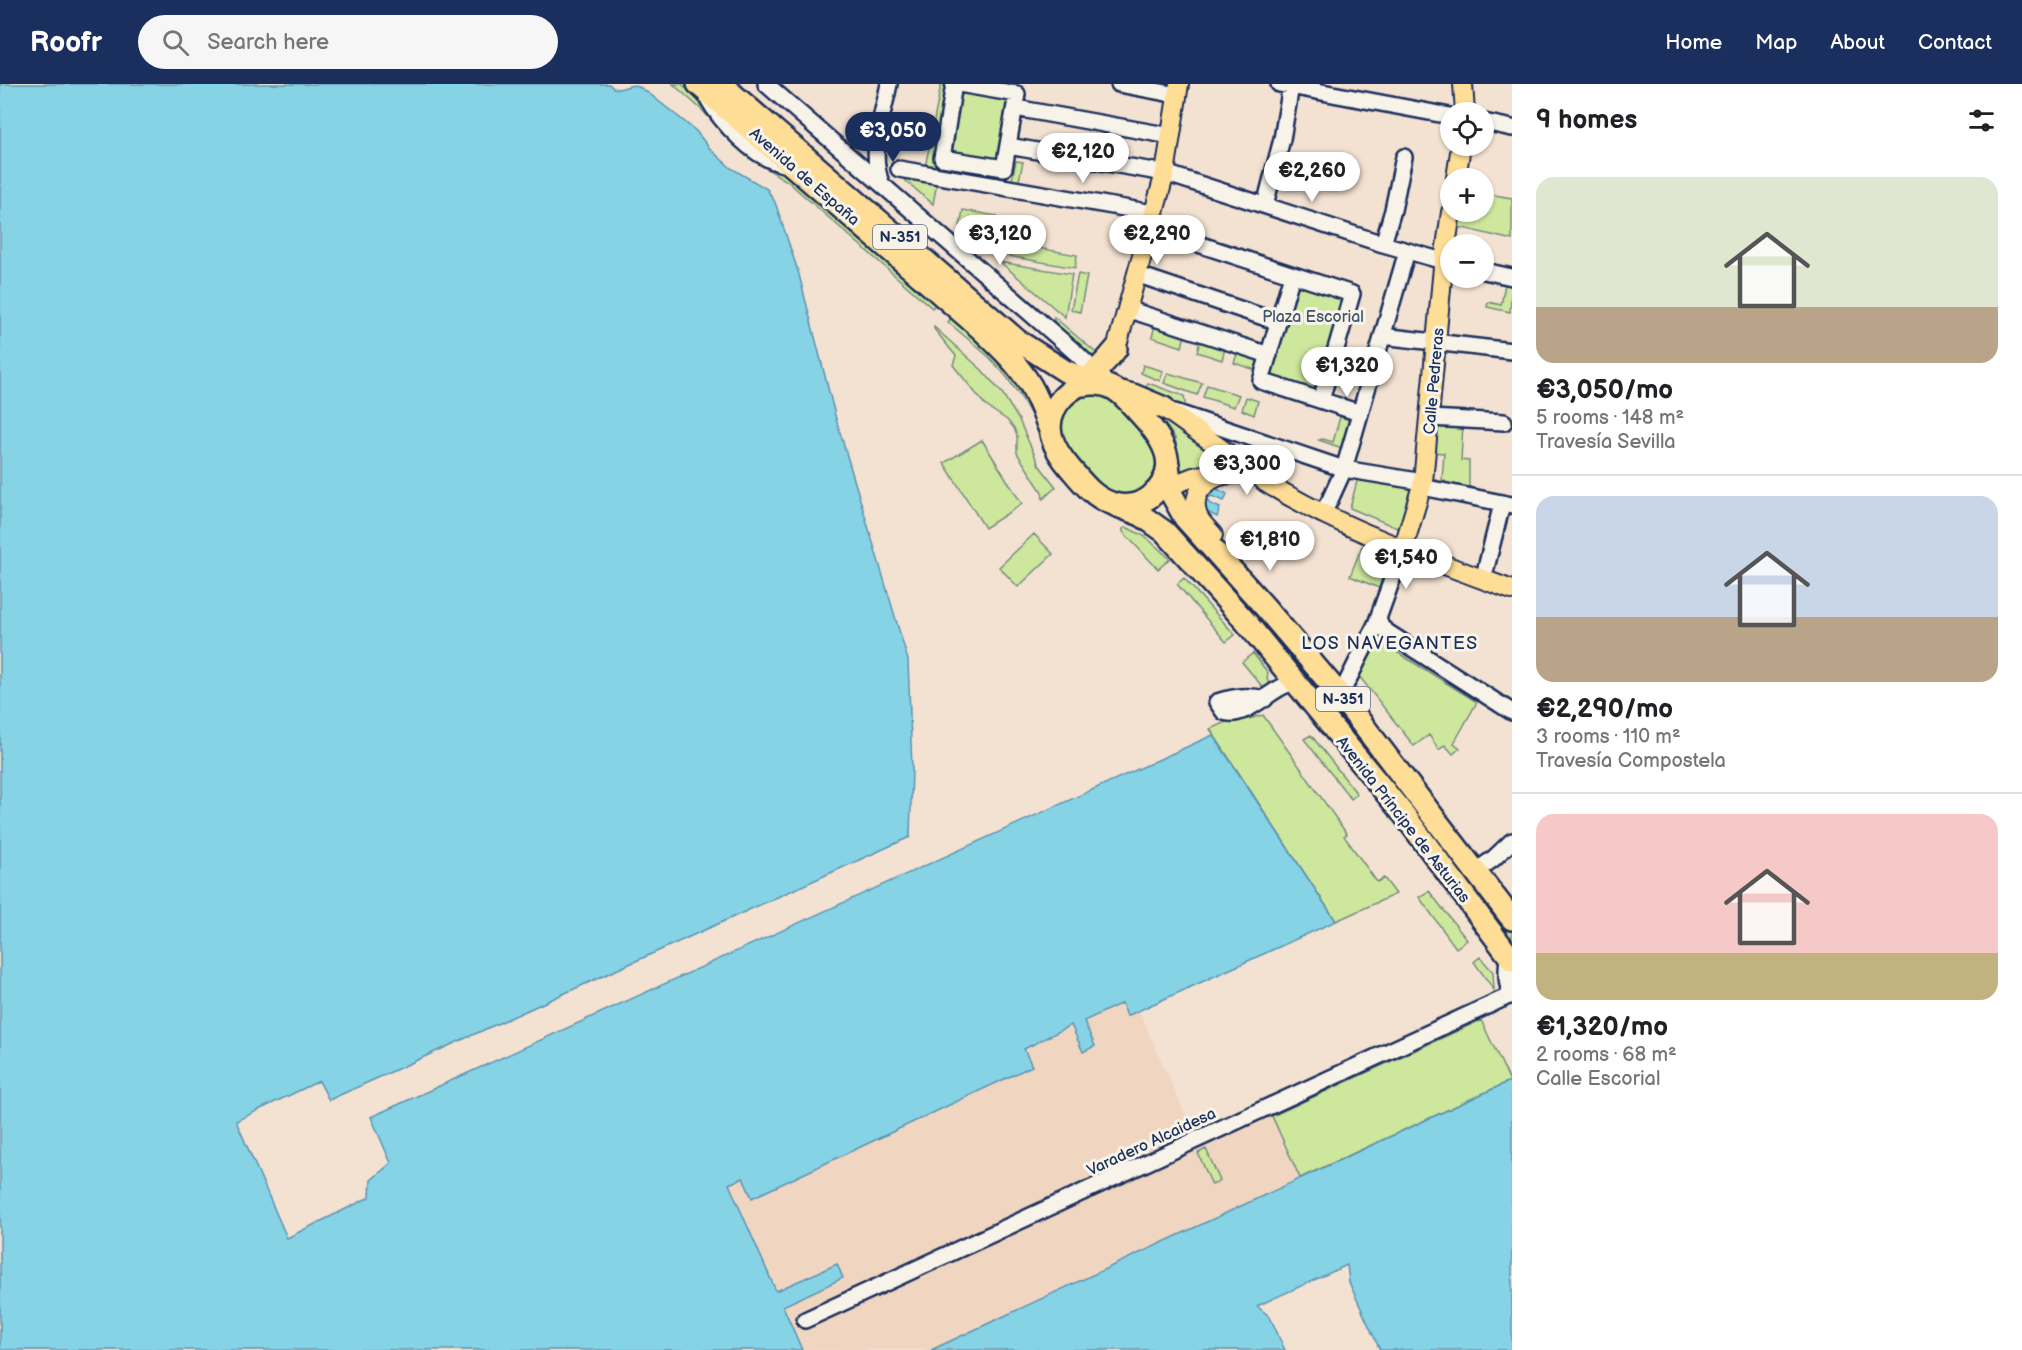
<!DOCTYPE html>
<html lang="en">
<head>
<meta charset="utf-8">
<style>
  body { margin:0; font-family:"Balsamiq Sans",sans-serif; background:#f6f6f6; color:#202124; height:100vh; display:flex; flex-direction:column; font-size:22px; white-space:nowrap }
  * { box-sizing:border-box; margin:0 }
  p { font-size:20px; color:#757577 }
  .icon { flex:none; width:33px; height:33px; fill:none; stroke:currentColor; stroke-width:2; stroke-linecap:round; stroke-linejoin:round }
  .map { position:relative; flex:1; overflow:hidden }
  .panel { display:flex; flex-direction:column; background:#fff; width:510px }
  .panel>* { flex:none }
  .tools { position:absolute; left:1440px; top:18px; display:grid; gap:12px }
  .tools a { display:grid; place-items:center; width:54px; height:54px; border-radius:50%; background:#fff; box-shadow:0 2px 4px #0004; font-size:30px }
  .price { position:absolute; translate:-50% -51px; padding:0 14px; border-radius:21px; background:#fff; color:#222; font-size:20px; line-height:39px; filter:drop-shadow(0 2px 3px #0008) }
  .price::after { content:''; position:absolute; left:50%; top:36px; width:18px; height:14px; margin-left:-9px; background:inherit; clip-path:polygon(0 0,100% 0,50% 100%) }
  .price.current { background:#1b2f5e; color:#fff }
  ul { padding:0; list-style:none }
  li { display:grid; align-content:center; gap:12px; height:318px; padding:0 24px }
  li+li { border-top:2px solid #e0e0e0 }
  li span { display:grid; place-items:center; height:186px; border-radius:18px; color:#555 }
  li>.icon { margin-inline-start:auto }
  span .icon { width:108px; height:108px; fill:#fffc; stroke-width:1 }
  li b { font-size:26px }
  h2 { display:flex; justify-content:space-between; align-items:center; height:72px; padding:0 24px; font-size:26px }
  header { display:flex; align-items:center; gap:36px; box-sizing:border-box; height:84px; padding:0 30px; background:#1b2f5e; color:#fff }
  header strong { font-size:28px }
  nav { display:flex; gap:33px; margin-inline-start:auto; font-size:21px }
  .search { width:420px; height:54px; background:#f6f6f6; display:flex; align-items:center; gap:15px; box-sizing:border-box; padding:0 21px; border-radius:33px; color:#757577; font-size:22px }
  main { display:flex; flex:1; min-height:0 }
  .map>svg:first-child { display:block }
  .built { fill:#f0d6c0 }
  .green { fill:#cde79d; stroke:#748b7e; stroke-width:1.5 }
  .water { fill:#86d3e6; stroke:#5b91b0; stroke-width:1.5 }
  .lines { fill:none; stroke-linecap:round; stroke-linejoin:round }
  .minor-casing { stroke:#1b2f5e; stroke-width:20 }
  .major-casing { stroke:#1b2f5e; stroke-width:22 }
  .highway-casing { stroke:#1b2f5e; stroke-width:26 }
  .minor { stroke:#f7f3e8; stroke-width:15 }
  .major { stroke:#fedd96; stroke-width:18 }
  .highway { stroke:#fedd96; stroke-width:21 }
  .labels { text-anchor:middle; stroke-width:6; stroke-linejoin:round; paint-order:stroke }
  .shield { fill:#f7f3e8; stroke:#5d6a87; stroke-width:1.5 }
  .shield-label { font-size:15px; font-weight:bold; fill:#1b2f5e }
  .street-label { font-size:16px; fill:#1b2f5e; stroke:#f7f3e8 }
  .park-label { font-size:16px; fill:#3f546b; stroke:#f7f3e8 }
  .neighbourhood-label { font-size:18px; letter-spacing:1.5px; fill:#1b2f5e; stroke:#f7f3e8 }
</style>
</head>
<body>
<header>
<strong>Roofr</strong>
<div class="search"><svg class="icon" aria-label="search" viewBox="0 0 24 24"><circle cx="10" cy="10" r="6"/><path d="M15 15l6 6"/></svg>Search here</div>
<nav><a>Home</a><a>Map</a><a>About</a><a>Contact</a></nav>
</header>
<main>
<div class="map">
<svg width="1512" height="1266" viewBox="0 0 1512 1266">
  <rect width="100%" height="100%" fill="#f3e2d1"/>
  <filter id="ink" filterUnits="userSpaceOnUse"><feTurbulence type="fractalNoise" baseFrequency=".0167" numOctaves="2"/><feDisplacementMap in="SourceGraphic" scale="12" xChannelSelector="R" yChannelSelector="G"/><feConvolveMatrix kernelMatrix="1 2 1 2 8 2 1 2 1" color-interpolation-filters="sRGB"/></filter>
  <g filter="url(#ink)">
    <path class="built" d="M1122,919L1127,931L1139,927L1194,1050L1266,1017L1300,1094L931,1266H802L783,1222L843,1194L837,1180L776,1208L729,1100L743,1094L752,1114L1031,982L1024,965L1072,941L1083,968L1094,962L1083,937Z"/>
    <path class="green" d="M673,0H682L685,3L728,50L725,52L703,27Z
      M941,0H985L1024,7L1009,89L935,77L934,86L925,84Z
      M750,67L794,96L937,219L932,224L787,97L746,72Z
      M1016,77L1023,78L1018,101L1011,100Z
      M901,92L937,98L933,120L901,93Z
      M1488,110L1512,114V156L1455,142L1457,128L1483,131Z
      M963,126L997,132L990,168L960,142Z
      M1003,139L1014,141L1011,159L1077,171L1075,184L997,170Z
      M1000,178L1072,190L1065,233Z
      M1078,190L1087,192L1080,228L1071,226Z
      M1292,191L1352,210L1321,316L1261,297Z
      M1505,200L1512,202L1510,228L1487,223L1488,218L1501,221Z
      M952,233C992,270 1019,294 1039,346L1022,315L1006,292L989,273L948,238Z
      M1054,233L1101,273H1087L1055,247Z
      M1155,241L1185,251L1182,263L1152,253Z
      M934,243L982,286L1002,309L1019,336L1039,381L1056,403L1043,415L1042,408L1017,369V352L1014,344L1007,336L986,322L953,281L956,272L934,245Z
      M1200,257L1225,264L1222,276L1197,268Z
      M1237,270L1259,277L1256,286L1234,279Z
      M1143,281L1163,287L1160,297L1141,289Z
      M1168,289L1202,299L1197,311L1164,299Z
      M1148,299L1184,312L1186,324L1144,307Z
      M1207,301L1239,311L1234,323L1203,313Z
      M1096,311C1114,314 1124,327 1136,340C1151,357 1167,379 1148,400C1142,407 1133,411 1124,411C1117,410 1111,409 1106,406C1096,400 1065,364 1062,354C1055,331 1074,311 1096,311Z
      M1246,313L1258,317L1254,331L1242,326Z
      M1157,329L1207,365L1209,374L1204,384L1184,388L1181,386L1175,354Z
      M1340,333L1350,336L1342,364L1319,356L1323,355L1333,358Z
      M1436,338L1463,340L1461,376L1469,377V409L1446,405L1445,397H1442L1444,369L1433,368Z
      M982,356L1022,420L985,444L944,379Z
      M1358,393L1414,402L1402,446L1350,424Z
      M1180,441L1254,521L1249,525L1175,445Z
      M1126,443L1146,453L1170,475L1158,485L1123,448V445Z
      M1034,450L1053,470L1018,503L999,483Z
      M1362,462L1390,474L1379,504L1350,492Z
      M1184,494L1235,551L1226,558L1177,500Z
      M1263,531L1415,716L1408,721L1360,659L1258,536Z
      M1379,557L1477,618L1454,659L1460,664L1453,670L1445,661L1439,666L1429,651L1414,662L1359,592Z
      M1253,569L1268,589L1267,595L1271,604L1266,607L1242,578Z
      M1263,631L1347,750L1344,752L1377,798L1384,794L1396,810L1336,837L1210,645L1230,636L1249,635Z
      M1311,651L1357,710L1351,715L1304,655Z
      M1422,728L1512,847V860L1417,732Z
      M1429,807L1467,856L1456,864L1419,813Z
      M1480,873L1493,888L1494,906L1474,878Z
      M1481,936L1510,997L1300,1094L1272,1032Z
      M1206,1065L1220,1097L1212,1101L1198,1069Z"/>
    <path class="water" d="M0,0H609L613,4L619,5L633,1L641,4L651,11L696,47L710,65L731,84L767,105L775,118L798,187L836,335L908,576L912,685L910,753L329,1016L319,997L236,1037L287,1154L370,1113L371,1096L391,1079L371,1033L1213,651L1336,837L1127,932L1122,919L1084,937L1095,962L1083,968L1071,941L1024,965L1032,982L752,1114L743,1094L729,1100L776,1207L837,1180L843,1194L783,1222L802,1266H0Z
      M1214,403L1227,410L1224,417L1212,412L1208,414L1209,419L1220,424L1217,433L1203,426L1206,413Z
      M1510,997L1512,1001V1266H1380L1349,1198L1347,1181L1257,1222L1270,1233L1285,1266H931Z"/>
    <g class="lines">
      <defs>
        <path id="minor" d="M766,0L1076,269L1103,295
          M1119,0L1177,11
          M1279,0L1450,32
          M707,13C721,38 754,75 784,80
          M1021,25L1171,52
          M1484,38L1512,44
          M1014,63L1165,89L1383,160L1450,179
          M942,74L1004,84L1017,10L959,0
          M942,74L954,0
          M899,85L1153,129
          M882,101C868,70 883,31 889,0
          M1265,121L1282,55L1291,2
          M1149,144L1352,210L1321,316
          M1383,160L1393,126L1404,73
          M1484,187L1512,193
          M1136,190L1278,238
          M1292,191L1261,297L1360,329
          M1127,225L1269,271
          M1382,252L1512,267
          M1175,328L1344,385L1423,398
          M1430,334L1504,338
          M1422,403L1512,421
          M1321,430L1329,418L1344,385L1407,167
          M1483,496L1502,420
          M1378,535L1381,543L1387,548L1512,628
          M1339,610L1343,606L1376,540L1403,465
          M1265,615C1249,611 1232,613 1217,618L1224,628C1245,636 1271,604 1289,600C1294,599 1298,602 1302,605
          M1476,787L1493,775L1512,757
          M1508,871C1507,886 1505,898 1512,912
          M805,1236L1511,911"/>
        <path id="major" d="M1463,0L1465,28
          M1456,94L1461,62
          M1116,265L1165,89L1179,0
          M1164,324L1258,391L1265,398C1342,445 1428,475 1512,506
          M1160,406L1193,393L1216,388
          M1213,451C1208,445 1201,439 1198,432C1188,407 1212,390 1234,390
          M1403,465L1423,398L1443,183L1451,128"/>
        <path id="highway" d="M698,0L981,245C999,262 1018,280 1031,302C1039,316 1044,331 1050,346
          M721,0L1018,257L1065,287L1096,300
          M1084,301C1113,296 1123,311 1141,331C1164,356 1183,386 1150,413C1139,421 1124,424 1111,419C1093,413 1082,398 1070,384C1052,363 1040,339 1062,314C1069,306 1079,302 1087,295C1098,286 1107,276 1116,265
          M1121,308L1133,311L1164,324
          M1168,380L1172,411L1185,434L1264,522L1339,610L1512,835
          M1115,421L1141,431L1165,448L1246,538L1405,732L1512,876"/>
      </defs>
      <use href="#minor" class="minor-casing"/>
      <use href="#major" class="major-casing"/>
      <use href="#highway" class="highway-casing"/>
      <use href="#minor" class="minor"/>
      <use href="#major" class="major"/>
      <use href="#highway" class="highway"/>
    </g>
  </g>
  <g class="labels">
    <g class="shield">
      <rect x="873" y="141" width="54" height="24" rx="4.5"/>
      <rect x="1316" y="603" width="54" height="24" rx="4.5"/>
    </g>
    <g class="shield-label">
      <text x="900" y="158">N-351</text>
      <text x="1343" y="620">N-351</text>
    </g>
    <g class="street-label">
      <text transform="translate(805 92) rotate(41)" y="6">Avenida de España</text>
      <text transform="translate(1433 297) rotate(-85)" y="6">Calle Pedreras</text>
      <text transform="translate(1404 735) rotate(52)" y="6">Avenida Príncipe de Asturias</text>
      <text transform="translate(1151 1057) rotate(-25)" y="6">Varadero Alcaidesa</text>
    </g>
    <g class="park-label">
      <text x="1313" y="238">Plaza Escorial</text>
    </g>
    <g class="neighbourhood-label">
      <text x="1390" y="565">LOS NAVEGANTES</text>
    </g>
  </g>
</svg>
<div class="tools">
<a><svg class="icon" aria-label="locate" viewBox="0 0 24 24"><circle cx="12" cy="12" r="6"/><path d="M12 2v4M12 18v4M2 12h4M18 12h4"/></svg></a>
<a>+</a>
<a>−</a>
</div>
<b class="price current" style="left:893px;top:79px">€3,050</b>
<b class="price" style="left:1083px;top:100px">€2,120</b>
<b class="price" style="left:1312px;top:119px">€2,260</b>
<b class="price" style="left:1000px;top:182px">€3,120</b>
<b class="price" style="left:1157px;top:182px">€2,290</b>
<b class="price" style="left:1347px;top:314px">€1,320</b>
<b class="price" style="left:1247px;top:412px">€3,300</b>
<b class="price" style="left:1270px;top:488px">€1,810</b>
<b class="price" style="left:1406px;top:506px">€1,540</b>
</div>
<section class="panel">
<h2>9 homes<svg class="icon" aria-label="filters" viewBox="0 0 24 24"><path d="M4 7h16M4 17h16"/><circle cx="9" cy="7" r="2"/><circle cx="15" cy="17" r="2"/></svg></h2>
<ul>
<li><span style="background:linear-gradient(#dfe7d0 70%,#b9a48a 0)"><svg class="icon" aria-label="home" viewBox="0 0 24 24"><path d="M3 11l9-7 9 7M6 9v11h12V9"/></svg></span><div><b>€3,050/mo</b><p>5 rooms · 148 m²</p><p>Travesía Sevilla</p></div></li>
<li><span style="background:linear-gradient(#c9d6e8 65%,#b9a48a 0)"><svg class="icon" aria-label="home" viewBox="0 0 24 24"><path d="M3 11l9-7 9 7M6 9v11h12V9"/></svg></span><div><b>€2,290/mo</b><p>3 rooms · 110 m²</p><p>Travesía Compostela</p></div></li>
<li><span style="background:linear-gradient(#f6c9c9 75%,#c2b280 0)"><svg class="icon" aria-label="home" viewBox="0 0 24 24"><path d="M3 11l9-7 9 7M6 9v11h12V9"/></svg></span><div><b>€1,320/mo</b><p>2 rooms · 68 m²</p><p>Calle Escorial</p></div></li>
</ul>
</section>
</main>
</body>
</html>
